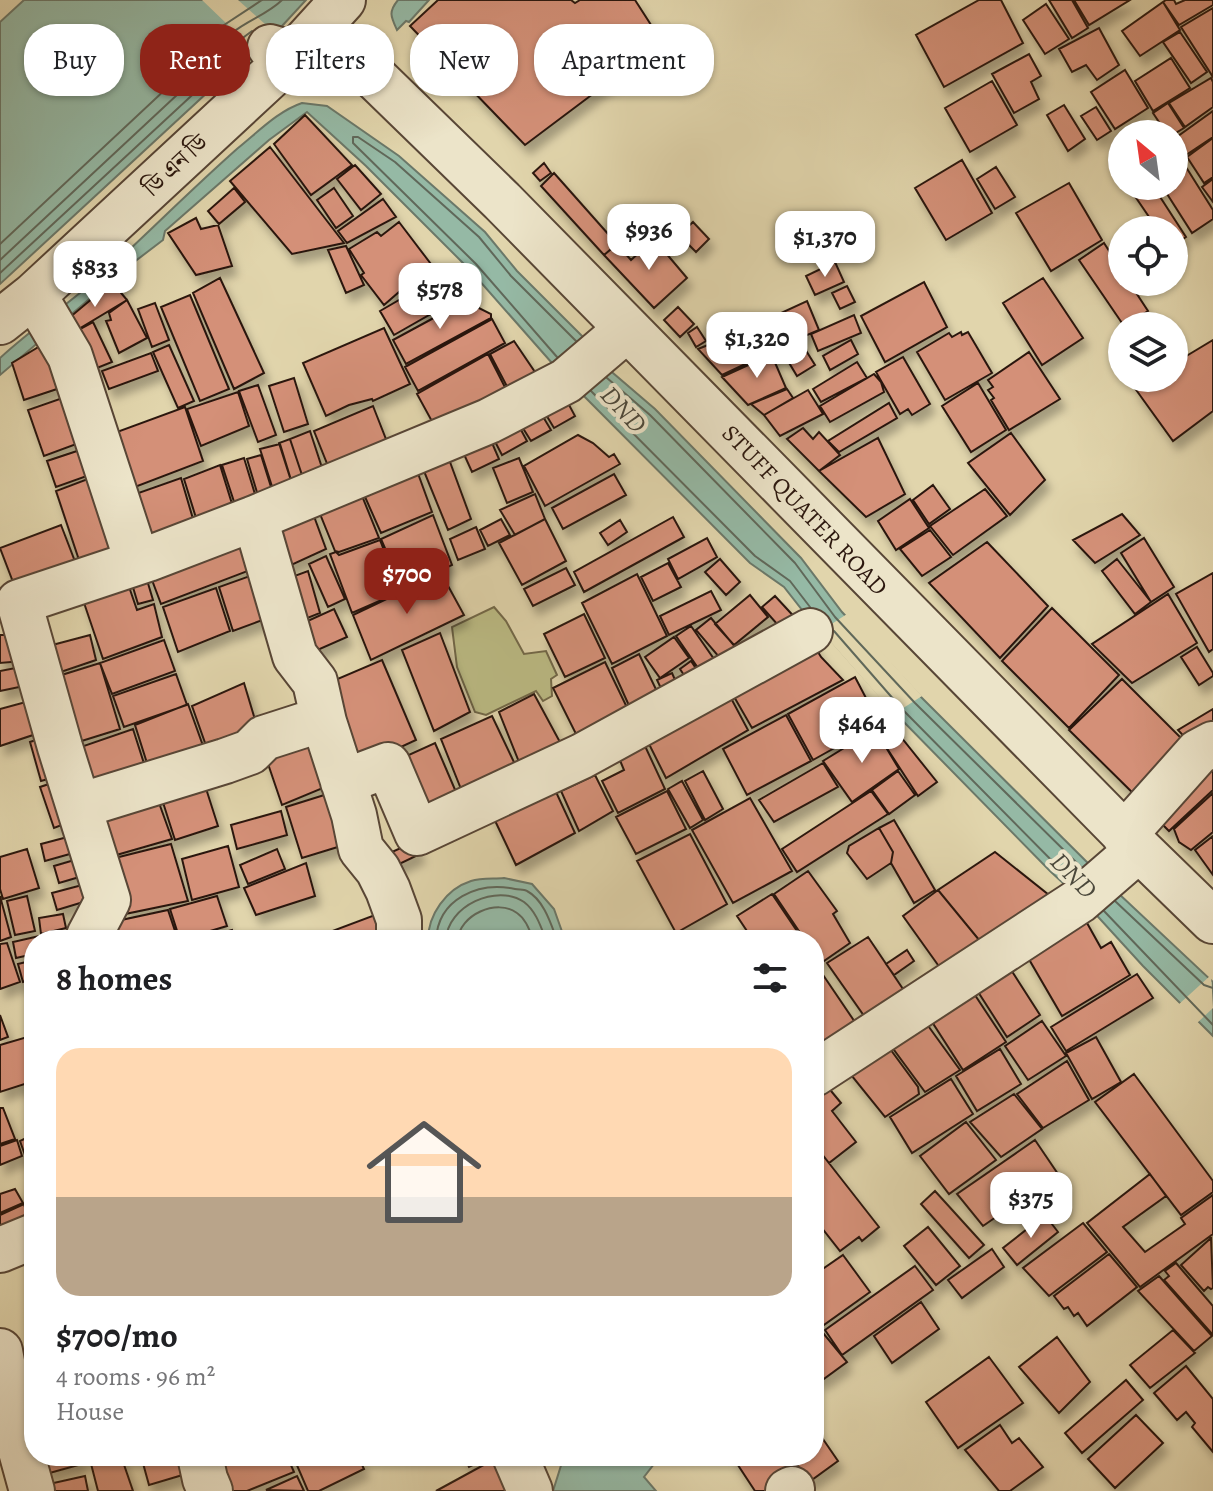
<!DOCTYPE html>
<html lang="en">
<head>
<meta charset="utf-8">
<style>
  body { margin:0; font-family:Alegreya,"Noto Serif Bengali",serif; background:#f6f6f6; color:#202124; height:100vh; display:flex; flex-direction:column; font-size:30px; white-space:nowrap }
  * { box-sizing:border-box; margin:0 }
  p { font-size:26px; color:#757577 }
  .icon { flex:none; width:44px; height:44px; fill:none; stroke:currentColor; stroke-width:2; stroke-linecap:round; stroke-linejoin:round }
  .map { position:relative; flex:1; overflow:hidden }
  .drawer { position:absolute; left:24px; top:930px; width:800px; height:536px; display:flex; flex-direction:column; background:#fff; border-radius:32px; box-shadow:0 2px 6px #0004 }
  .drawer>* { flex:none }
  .top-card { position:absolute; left:24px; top:24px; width:800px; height:72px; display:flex; gap:16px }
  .needle { width:52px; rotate:331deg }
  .fabs { position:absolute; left:1108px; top:120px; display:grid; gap:16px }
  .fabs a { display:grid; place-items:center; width:80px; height:80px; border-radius:50%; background:#fff; box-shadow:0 2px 6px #0004; font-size:40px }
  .price { position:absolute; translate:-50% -68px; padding:0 18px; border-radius:16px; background:#fff; color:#222; font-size:26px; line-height:52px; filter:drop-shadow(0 2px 4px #0008) }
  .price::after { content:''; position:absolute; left:50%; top:48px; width:24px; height:18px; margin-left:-12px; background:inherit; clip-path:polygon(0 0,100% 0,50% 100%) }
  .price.on { background:#8f2418; color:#fff }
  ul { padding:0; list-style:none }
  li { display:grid; align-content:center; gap:16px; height:424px; padding:0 32px }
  li span { display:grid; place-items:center; height:248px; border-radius:24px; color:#555 }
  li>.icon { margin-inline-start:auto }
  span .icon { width:144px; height:144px; fill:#fffc; stroke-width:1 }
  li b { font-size:34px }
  h2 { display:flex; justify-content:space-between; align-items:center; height:96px; padding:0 32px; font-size:34px }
  .tag { padding:0 28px; border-radius:32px; background:#fff; box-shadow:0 2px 6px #0004; font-size:28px; line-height:72px }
  .tag.on { background:#8f2418; color:#fff }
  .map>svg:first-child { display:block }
  .green { fill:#bbbb84; stroke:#736949; stroke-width:2 }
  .water { fill:#95b9a5; stroke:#6b7869; stroke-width:2 }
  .pier { fill:#e1d5ac }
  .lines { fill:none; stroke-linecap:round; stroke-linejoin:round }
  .shore { stroke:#60685a; stroke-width:2 }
  .building { fill:#d49078; stroke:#2b170e; stroke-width:2; filter:url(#shadow) }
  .minor-casing { stroke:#584636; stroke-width:48 }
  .minor { stroke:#ece4c9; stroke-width:44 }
  .labels { text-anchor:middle; stroke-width:8; stroke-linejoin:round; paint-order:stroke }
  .street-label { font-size:24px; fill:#2b170e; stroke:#ece4c9 }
  .water-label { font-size:26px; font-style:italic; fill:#4b483b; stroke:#ece4c9 }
</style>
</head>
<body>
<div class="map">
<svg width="1213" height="1491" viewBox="0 0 1213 1491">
  <defs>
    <filter id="shadow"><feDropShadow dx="5" dy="9" stdDeviation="4" flood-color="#0004"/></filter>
  </defs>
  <rect width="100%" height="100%" fill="#e1d5ac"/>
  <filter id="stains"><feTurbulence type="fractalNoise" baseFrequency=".0025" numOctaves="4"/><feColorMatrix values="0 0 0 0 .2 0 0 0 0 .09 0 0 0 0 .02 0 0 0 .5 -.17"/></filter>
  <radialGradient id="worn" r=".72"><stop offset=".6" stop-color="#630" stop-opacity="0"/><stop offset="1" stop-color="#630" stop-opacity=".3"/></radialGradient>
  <path class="green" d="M494,607L506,621L524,654L546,651L557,675L551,679L552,696L543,701L536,691L486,715L475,712L457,667L452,627Z"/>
  <path class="water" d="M24,0H306L282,26L269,29L242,49L223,78L0,284V22Z
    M398,0H429L409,22L406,21L397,30C391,17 388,12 398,0Z
    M302,103L327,106L399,156L485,232L517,271L582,336L613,373L655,409L801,558L842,612L921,697L1118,893L1213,982V1036L1143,966L1090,908L1050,871L896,714L821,629L810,620L784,587L750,563L559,371L470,270L366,166L307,112L269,140L165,231L163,240L121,272L0,375V358C36,325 77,298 113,265C155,226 195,186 238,148C258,132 278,111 302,103Z
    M504,878L532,884L554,909L565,940H428C428,915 446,889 471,881C481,878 494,879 504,878Z
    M564,1456H648L654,1464L644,1477L656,1491H553Z"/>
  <path class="pier" d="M202,0H238L274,32L251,47Z
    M847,614L922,696L894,714L821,631Z
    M1211,975L1213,1008L1196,1024L1178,1005Z"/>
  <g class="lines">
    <path class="shore" d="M0,244L199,58L221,27L262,0
      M0,260L208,66C216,56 222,42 232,33C248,20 268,14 282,0
      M0,273L216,73L236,43L252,31
      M557,357L476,264L353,143V137H358L395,162L479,237L511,276L576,341
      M607,378L650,415L795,563L835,617L915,703L1081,867
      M591,391L755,556L790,581L810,607
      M834,631L902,709L1069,878
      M1115,901L1204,985L1213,988
      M1104,911L1213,1025
      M436,940C438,899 478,881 515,889C519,890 524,889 527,891C544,900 551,924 557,940
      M446,940C447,906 497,883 524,902C536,911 541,927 546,940
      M458,940C459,915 497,898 517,913C526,919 530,930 533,940"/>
  </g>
  <path class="building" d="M438,0H571L575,3L580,0H635L662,42L525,145L410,26Z
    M979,0H1001L1023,43L944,87L916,35Z
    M1049,0H1072L1088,28L1072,38Z
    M1074,0H1130L1089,25Z
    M1166,0H1174L1176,4L1185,0H1213V5L1179,25L1163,2Z
    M1163,2L1180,30L1140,56L1122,31Z
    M1046,4L1069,39L1045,54L1023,20Z
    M1213,8V77L1181,27Z
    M1099,28L1119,65L1097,80L1086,65L1072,72L1059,49Z
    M1180,32L1207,72L1191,83L1163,42Z
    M1029,54L1041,76L1031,82L1039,99L1014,113L992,74Z
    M1171,58L1190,88L1153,111L1135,81Z
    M1125,70L1148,108L1115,129L1091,92Z
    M1211,78L1213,82V107L1185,127L1169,103Z
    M992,81L1017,125L970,152L945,108Z
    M1168,103L1184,128L1174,134H1167L1153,113Z
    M1064,105L1085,139L1068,151L1047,115Z
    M1096,107L1111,131L1097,140L1081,116Z
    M1213,111V137L1186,155L1174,139Z
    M305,115L352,165L311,195L274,144Z
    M1213,138V177L1204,183L1187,157Z
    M270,147L344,243L292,254L230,181Z
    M1174,148L1213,210V219L1192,233L1162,186H1174Z
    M962,160L992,213L946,240L915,188Z
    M544,163L551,173L540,181L533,173Z
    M355,165L381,194L361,210L337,179Z
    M996,167L1015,197L995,209L977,179Z
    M554,173L617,244L604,255L541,186Z
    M1213,179V202L1202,187Z
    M1069,183L1102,240L1051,271L1016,213Z
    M1128,186H1153L1186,237L1174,245V230H1158Z
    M234,188L245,202L219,224L208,211Z
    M334,188L353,216L336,228L317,200Z
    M383,199L396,217L347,243L338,231Z
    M196,218L201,229L218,225L232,266L196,275L168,233Z
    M399,222L437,272L416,287L415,285L402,296L399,292L384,305L361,275L364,273L349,249L377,232L381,236Z
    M693,222L709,239L696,252L679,235Z
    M654,239L687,278L654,308L604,255L617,244L631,260Z
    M1104,243L1122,271V282H1129L1148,311L1124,326L1079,260Z
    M346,246L364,285L346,293L328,250Z
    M835,262L844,282L815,295L806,276Z
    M444,274L457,299L394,335L380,311Z
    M220,278L264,373L234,389L193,293Z
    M1043,278L1083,338L1042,365L1003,303Z
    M112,282L127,300L67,336L63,323Z
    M924,282L947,327L885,362L861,316Z
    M847,286L855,302L840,309L832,293Z
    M190,295L229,389L200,401L161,307Z
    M127,300L147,338L119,353L106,321L111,320L109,313Z
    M465,301L491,314V318L406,364L393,340Z
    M807,301L819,330L779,347L768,319Z
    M155,303L169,340L152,347L138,309Z
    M678,307L694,324L680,337L664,320Z
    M854,315L861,333L818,351L811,334Z
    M492,319L505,343L418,391L405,367Z
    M93,322L112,362L82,374L67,336Z
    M697,327L706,341L696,347L688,333Z
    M384,328L410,384L373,401L372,399L349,405L326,416L303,363Z
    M766,328L777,348L761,355L751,335Z
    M743,331L756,359L722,375L698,349Z
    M961,332L962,335L968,332L992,373L945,400L917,352L949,333L952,337Z
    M55,337L69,385L24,400L12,363Z
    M851,340L858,354L830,370L823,356Z
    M1213,340V411L1173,441L1134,387L1144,378H1174V352L1177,350L1183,358Z
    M514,341L541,381L512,396L490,354Z
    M800,341L815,365L797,376L782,351Z
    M169,345L194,401L178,408L153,352Z
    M770,351L786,388L748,405L722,377L757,361V357Z
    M1029,352L1060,399L1009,430L991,400L994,398L988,390L993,387L988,380Z
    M151,353L158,371L109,389L102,371Z
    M488,354L511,399L440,436L417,394Z
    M903,357L930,404L912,415L908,409L900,414L876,372Z
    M857,362L867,378L821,402L813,389Z
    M874,374L881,382L884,392L830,422L820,406Z
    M294,378L308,424L284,432L269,386Z
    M978,383L1006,430L971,452L942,406Z
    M258,385L276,435L258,442L239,391Z
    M787,389L793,398L764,415L751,404Z
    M561,390L575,416L554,428L539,403Z
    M808,390L823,414L780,436L764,415Z
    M238,392L249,426L201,446L187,409Z
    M74,394L90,439L44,456L28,410Z
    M889,403L897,418L839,452L828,441Z
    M536,405L551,430L531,441L516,417Z
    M373,406L391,452L332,476L314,431Z
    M185,407L203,461L127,490L106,436Z
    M514,417L527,441L502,455L489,430Z
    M803,428L813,439L819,432L840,455L819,471L787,439Z
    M486,429L499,459L472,472L458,441Z
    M310,431L327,483L307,490L290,439Z
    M1011,433L1045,480L1010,515L968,463Z
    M578,435L593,443L609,457L614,454L620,464L545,506L524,466Z
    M878,438L905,494L866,517L819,471Z
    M290,439L307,490L295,493L279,443Z
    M443,443L471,519L448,530L417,454Z
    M280,444L295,493L277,502L260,449Z
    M92,446L101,471L56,487L47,461Z
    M261,455L276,503L262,509L247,459Z
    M412,457L432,512L381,533L358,481Z
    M244,458L261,514L240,520L222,465Z
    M519,458L533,492L507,503L493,468Z
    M220,465L237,520L201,534L184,479Z
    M101,474L124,554L82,569L56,491Z
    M614,474L626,495L563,529L552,508Z
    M181,478L198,536L148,554L127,497Z
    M356,481L379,538L339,552L335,551L314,499Z
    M933,485L950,509L929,524L913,500Z
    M985,489L1007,516L953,555L930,526Z
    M535,494L545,519L515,535L500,510Z
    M910,499L929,528L896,550L878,521Z
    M308,500L326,549L276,572L258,521Z
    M1122,514L1140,535L1095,563L1073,540Z
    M433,515L452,565L402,588L381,539Z
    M673,517L684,537L584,592L574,572Z
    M501,519L510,535L488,546L480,530Z
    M545,519L566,561L522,585L499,543Z
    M620,520L627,532L608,545L600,533Z
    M249,524L266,564L161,604L146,564Z
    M61,525L79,572L18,595L0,548Z
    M476,527L485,549L458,560L450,539Z
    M930,530L951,557L922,576L900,549Z
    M707,538L717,557L678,579L668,559Z
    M1144,538L1174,587L1151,602L1121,553Z
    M380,540L400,592L352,613L330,554L336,552L339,555Z
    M987,542L1048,606L1000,658L929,583Z
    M326,556L345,599L328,607L309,564Z
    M720,559L740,582L726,595L705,572Z
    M1117,559L1151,602L1135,614L1102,571Z
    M668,563L681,587L653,601L641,577Z
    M566,568L575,585L533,606L524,589Z
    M144,570L153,600L138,604L129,574Z
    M264,571L276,615L233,631L219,587Z
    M308,571L320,613L290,625L278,582Z
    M441,573L464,615L371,660L353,615Z
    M1213,573V649L1209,652L1176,594Z
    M637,574L667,636L612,664L582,603Z
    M126,578L137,610L154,604L162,637L103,659L80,591Z
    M216,588L230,631L178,652L163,607Z
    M711,591L721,610L669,635L660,616Z
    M1168,594L1197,643L1132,683L1092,644Z
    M750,595L768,617L734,645L715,624Z
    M775,596L799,622L787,627L780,622L777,624L762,607Z
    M1052,608L1119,675L1069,728L1002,661Z
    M334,609L347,637L313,652L301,624Z
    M584,614L605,658L565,677L544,634Z
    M711,618L747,661L731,671L696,630Z
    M691,626L723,672L707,681L676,636Z
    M440,633L470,712L434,731L402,650Z
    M0,635H17L22,661L0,663Z
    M90,635L96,660L49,676L41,648Z
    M674,637L689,658L660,678L645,657Z
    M809,637L821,657L843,680L752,728L725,681Z
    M164,640L175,671L112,694L100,663Z
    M1197,647L1213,673V676L1199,685L1181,657Z
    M639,654L664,706L636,721L612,668Z
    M382,660L416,740L347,772L321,686Z
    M691,661L705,682L693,689L680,669Z
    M605,662L634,722L583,748L553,688Z
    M100,663L120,729L72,744L52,678Z
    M26,666L29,685L0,691V671Z
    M672,673L682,696L668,703L657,680Z
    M176,674L187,705L124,727L113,696Z
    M855,677L879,723L813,760L788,714Z
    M1122,679L1191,748L1142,802L1069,730Z
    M244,683L259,733L209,754L192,706Z
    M724,685L748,730L666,778L641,728Z
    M534,694L568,757L525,777L499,712Z
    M37,699L48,730L0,746V709Z
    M188,704L207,757L152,779L135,725Z
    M1213,709V731L1191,744L1178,730Z
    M786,715L811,761L747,795L723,749Z
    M492,716L522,779L467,804L441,739Z
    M889,722L937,782L918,796L877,733Z
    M319,725L335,783L282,805L263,749Z
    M133,729L148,776L88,797L72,750Z
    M875,729L899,769L852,802L823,761Z
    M638,731L665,789L618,813L602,781L624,770L614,746Z
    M51,735L62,775L41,781L30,742Z
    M435,743L462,806L418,825L391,763Z
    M1213,755V790L1169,831L1153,815Z
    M823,763L838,787L774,822L759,800Z
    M703,771L723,809L705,820L685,781Z
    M898,771L915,795L889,814L872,790Z
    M595,775L613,811L579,831L561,791Z
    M202,776L218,826L175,840L159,790Z
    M550,779L575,833L516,865L489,808Z
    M61,780L75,820L54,828L40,787Z
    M682,781L703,820L690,828L668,789Z
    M154,789L172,839L106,858L89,809Z
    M337,791L354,842L302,858L286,807Z
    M667,791L686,829L636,854L616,817Z
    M871,791L888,814L797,872L782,849Z
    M1213,793V832L1191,850L1179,842L1174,829Z
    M750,798L792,871L733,903L692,830Z
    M281,811L287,835L237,849L231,825Z
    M894,820L935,890L914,903L891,863L893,852L879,828Z
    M879,828L893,852L891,863L867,879L847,853L849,846Z
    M79,834L84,850L45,861L41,844Z
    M690,834L727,904L676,933L637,861Z
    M1213,836V875L1195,850Z
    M414,842L420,854L389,869L383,856Z
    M171,844L188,901L125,914L107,860Z
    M228,846L239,887L192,900L182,859Z
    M27,849L39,888L3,899L0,889V857Z
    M277,849L285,869L248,884L240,865Z
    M995,852L1059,903L989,952L938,890Z
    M88,856L93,873L59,883L54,866Z
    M306,863L315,896L256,915L244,888Z
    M808,871L837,911L833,914L850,943L821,963L814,953V940H805L774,894Z
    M86,884L90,900L57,910L52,893Z
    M938,890L989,952L948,979L903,916Z
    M772,894L803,940H753L737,916Z
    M0,896L11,937L0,941Z
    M27,896L35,931L15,935L7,901Z
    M217,896L227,926L180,940L170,909Z
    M168,910L178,940H100L112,922Z
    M63,914L66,928L41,934L39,918Z
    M1082,914L1101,948L1111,942L1130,975L1062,1016L1023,949Z
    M375,915L383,940H330L327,933Z
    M232,930L234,940H195Z
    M57,932L58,940H34V954L16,958L13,942Z
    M868,937L909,998L869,1023L827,963Z
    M7,943L20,982L0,989V944Z
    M907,950L914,961L894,975L886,964Z
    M34,960V979L23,982L18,964Z
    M1006,962L1040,1015L1007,1037L973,984Z
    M819,969L861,1031L828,1054L814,1033V973Z
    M1137,974L1153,998L1066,1051L1051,1027Z
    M967,983L1006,1042L963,1070L925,1011Z
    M0,1015L8,1037L0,1040Z
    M921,1016L960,1070L925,1092L886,1039Z
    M1042,1021L1066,1056L1028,1080L1005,1046Z
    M34,1035V1081L0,1092V1045Z
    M1096,1037L1121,1082L1092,1099L1066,1053Z
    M882,1038L918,1087L919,1094L885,1117L843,1065Z
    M1000,1049L1021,1084L977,1111L956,1076Z
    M1067,1061L1089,1100L1043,1128L1017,1094Z
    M1134,1074L1213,1181V1192L1181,1215L1095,1102Z
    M951,1079L973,1114L912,1153L890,1117Z
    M822,1080L841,1103L832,1111L856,1142L829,1163L814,1144V1086Z
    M1014,1094L1042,1129L1001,1157L970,1122Z
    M0,1108H3L15,1139L0,1144Z
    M966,1122L996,1160L949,1194L920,1156Z
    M34,1134V1180L20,1141Z
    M17,1140L22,1156L0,1165V1146Z
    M1035,1140L1058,1174L983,1226L957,1194Z
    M814,1144L879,1227L862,1241L859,1237L840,1251L814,1218Z
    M1150,1174L1166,1196L1123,1227L1145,1252L1185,1224L1181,1218L1213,1195V1234L1140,1287L1087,1223Z
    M15,1189L23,1203L0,1213V1194Z
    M935,1191L984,1245L969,1258L921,1204Z
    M24,1204L30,1224L0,1239V1215Z
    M1045,1215L1058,1232L1017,1265L1003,1248Z
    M1083,1223L1107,1252L1049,1296L1023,1268Z
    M928,1227L960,1266L936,1285L904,1246Z
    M1211,1238L1213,1288L1211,1289L1208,1287L1204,1291L1181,1265Z
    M992,1249L1004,1267L962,1298L948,1280Z
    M1109,1254L1137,1287L1087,1326L1078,1313L1074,1316L1068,1307L1064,1309L1054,1296Z
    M843,1255L870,1292L821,1327L814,1317V1275Z
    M1176,1263L1213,1306V1335L1164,1280L1169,1276L1165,1271Z
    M915,1266L933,1290L842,1355L825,1330Z
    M1159,1276L1212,1336L1194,1351L1138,1291Z
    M921,1302L939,1329L892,1363L874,1336Z
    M814,1322L847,1362L821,1381L814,1371Z
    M1173,1330L1195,1353L1150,1388L1130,1365Z
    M1057,1337L1090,1382L1059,1413L1019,1367Z
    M989,1357L1023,1403L958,1448L926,1402Z
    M34,1361V1395L15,1399L8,1368Z
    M1186,1366L1213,1399V1452L1192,1427L1195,1423L1186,1412L1177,1420L1154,1393Z
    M1126,1380L1143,1400L1082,1453L1065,1433Z
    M1136,1415L1163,1443L1115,1488L1088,1459Z
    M1000,1425L1012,1443L1019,1438L1043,1467L1010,1491H999L965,1450Z
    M814,1426L838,1461L809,1482L791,1456H814Z
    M42,1456H81L82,1464L46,1474Z
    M89,1456H121L133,1491H98Z
    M141,1456H192L196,1471L149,1485Z
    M208,1456H287L294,1472L247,1491H221Z
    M293,1456H358L364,1469L319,1491H308Z
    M464,1456H491L469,1467Z
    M500,1456L523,1481L505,1491H436Z
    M732,1456H786L799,1476L776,1491H755Z
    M85,1476L88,1491H50L49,1484Z
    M297,1476L304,1491L266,1490Z"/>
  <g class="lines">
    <defs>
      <path id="minor" d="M270,47L294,54L324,53L358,61L502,201L1139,849L1213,921
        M34,295L70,356L137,561
        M0,322L34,295L294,54L343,0
        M255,518L295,656L315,682L324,722L354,815L361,849L378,870L388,890L399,920V940
        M343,782L388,765L417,833L582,756L810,631
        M79,806L225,761L250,752L264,738L323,719
        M1124,835L1198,752L1213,744
        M91,940L89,936L108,900L60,747L19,602L148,559L255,518L489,421L566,381L627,329
        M814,1074L1079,901L1139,849
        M0,1250L34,1236
        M0,1351L13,1422L32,1491
        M200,1456L205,1479L210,1491
        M515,1456L530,1491
        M788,1491L792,1489"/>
    </defs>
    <use href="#minor" class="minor-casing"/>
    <use href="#minor" class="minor"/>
  </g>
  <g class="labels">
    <g class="street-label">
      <text transform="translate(175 165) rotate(-43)" y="8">ডি এন ডি</text>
      <text transform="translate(805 510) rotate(46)" y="8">STUFF QUATER ROAD</text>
    </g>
    <g class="water-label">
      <text transform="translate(624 409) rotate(47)" y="9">DND</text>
      <text transform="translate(1074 875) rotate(45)" y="9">DND</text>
    </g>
  </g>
  <rect width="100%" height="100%" filter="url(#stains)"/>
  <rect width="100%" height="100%" fill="url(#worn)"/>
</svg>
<div class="fabs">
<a><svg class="needle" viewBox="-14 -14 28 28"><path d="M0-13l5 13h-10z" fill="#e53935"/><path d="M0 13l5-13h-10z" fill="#757577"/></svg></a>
<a><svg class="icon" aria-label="locate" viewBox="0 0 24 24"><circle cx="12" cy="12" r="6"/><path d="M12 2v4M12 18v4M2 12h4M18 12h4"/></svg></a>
<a><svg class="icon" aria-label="layers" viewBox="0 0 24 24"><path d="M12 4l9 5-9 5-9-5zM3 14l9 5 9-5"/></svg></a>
</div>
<b class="price" style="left:649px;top:272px">$936</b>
<b class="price" style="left:825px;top:279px">$1,370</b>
<b class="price" style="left:95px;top:309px">$833</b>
<b class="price" style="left:440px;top:331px">$578</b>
<b class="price" style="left:757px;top:380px">$1,320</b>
<b class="price on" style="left:407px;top:616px">$700</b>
<b class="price" style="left:862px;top:765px">$464</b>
<b class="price" style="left:1031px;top:1240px">$375</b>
<div class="top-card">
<a class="tag">Buy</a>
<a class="tag on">Rent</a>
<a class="tag">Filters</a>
<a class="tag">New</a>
<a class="tag">Apartment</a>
</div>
<section class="drawer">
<h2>8 homes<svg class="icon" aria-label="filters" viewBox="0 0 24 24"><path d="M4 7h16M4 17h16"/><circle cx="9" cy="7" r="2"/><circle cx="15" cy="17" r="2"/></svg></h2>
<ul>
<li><span style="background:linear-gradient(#ffd9b3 60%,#b9a48a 0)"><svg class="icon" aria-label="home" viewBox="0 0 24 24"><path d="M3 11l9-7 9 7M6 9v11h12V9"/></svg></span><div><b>$700/mo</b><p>4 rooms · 96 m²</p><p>House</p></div></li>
</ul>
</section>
</div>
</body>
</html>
